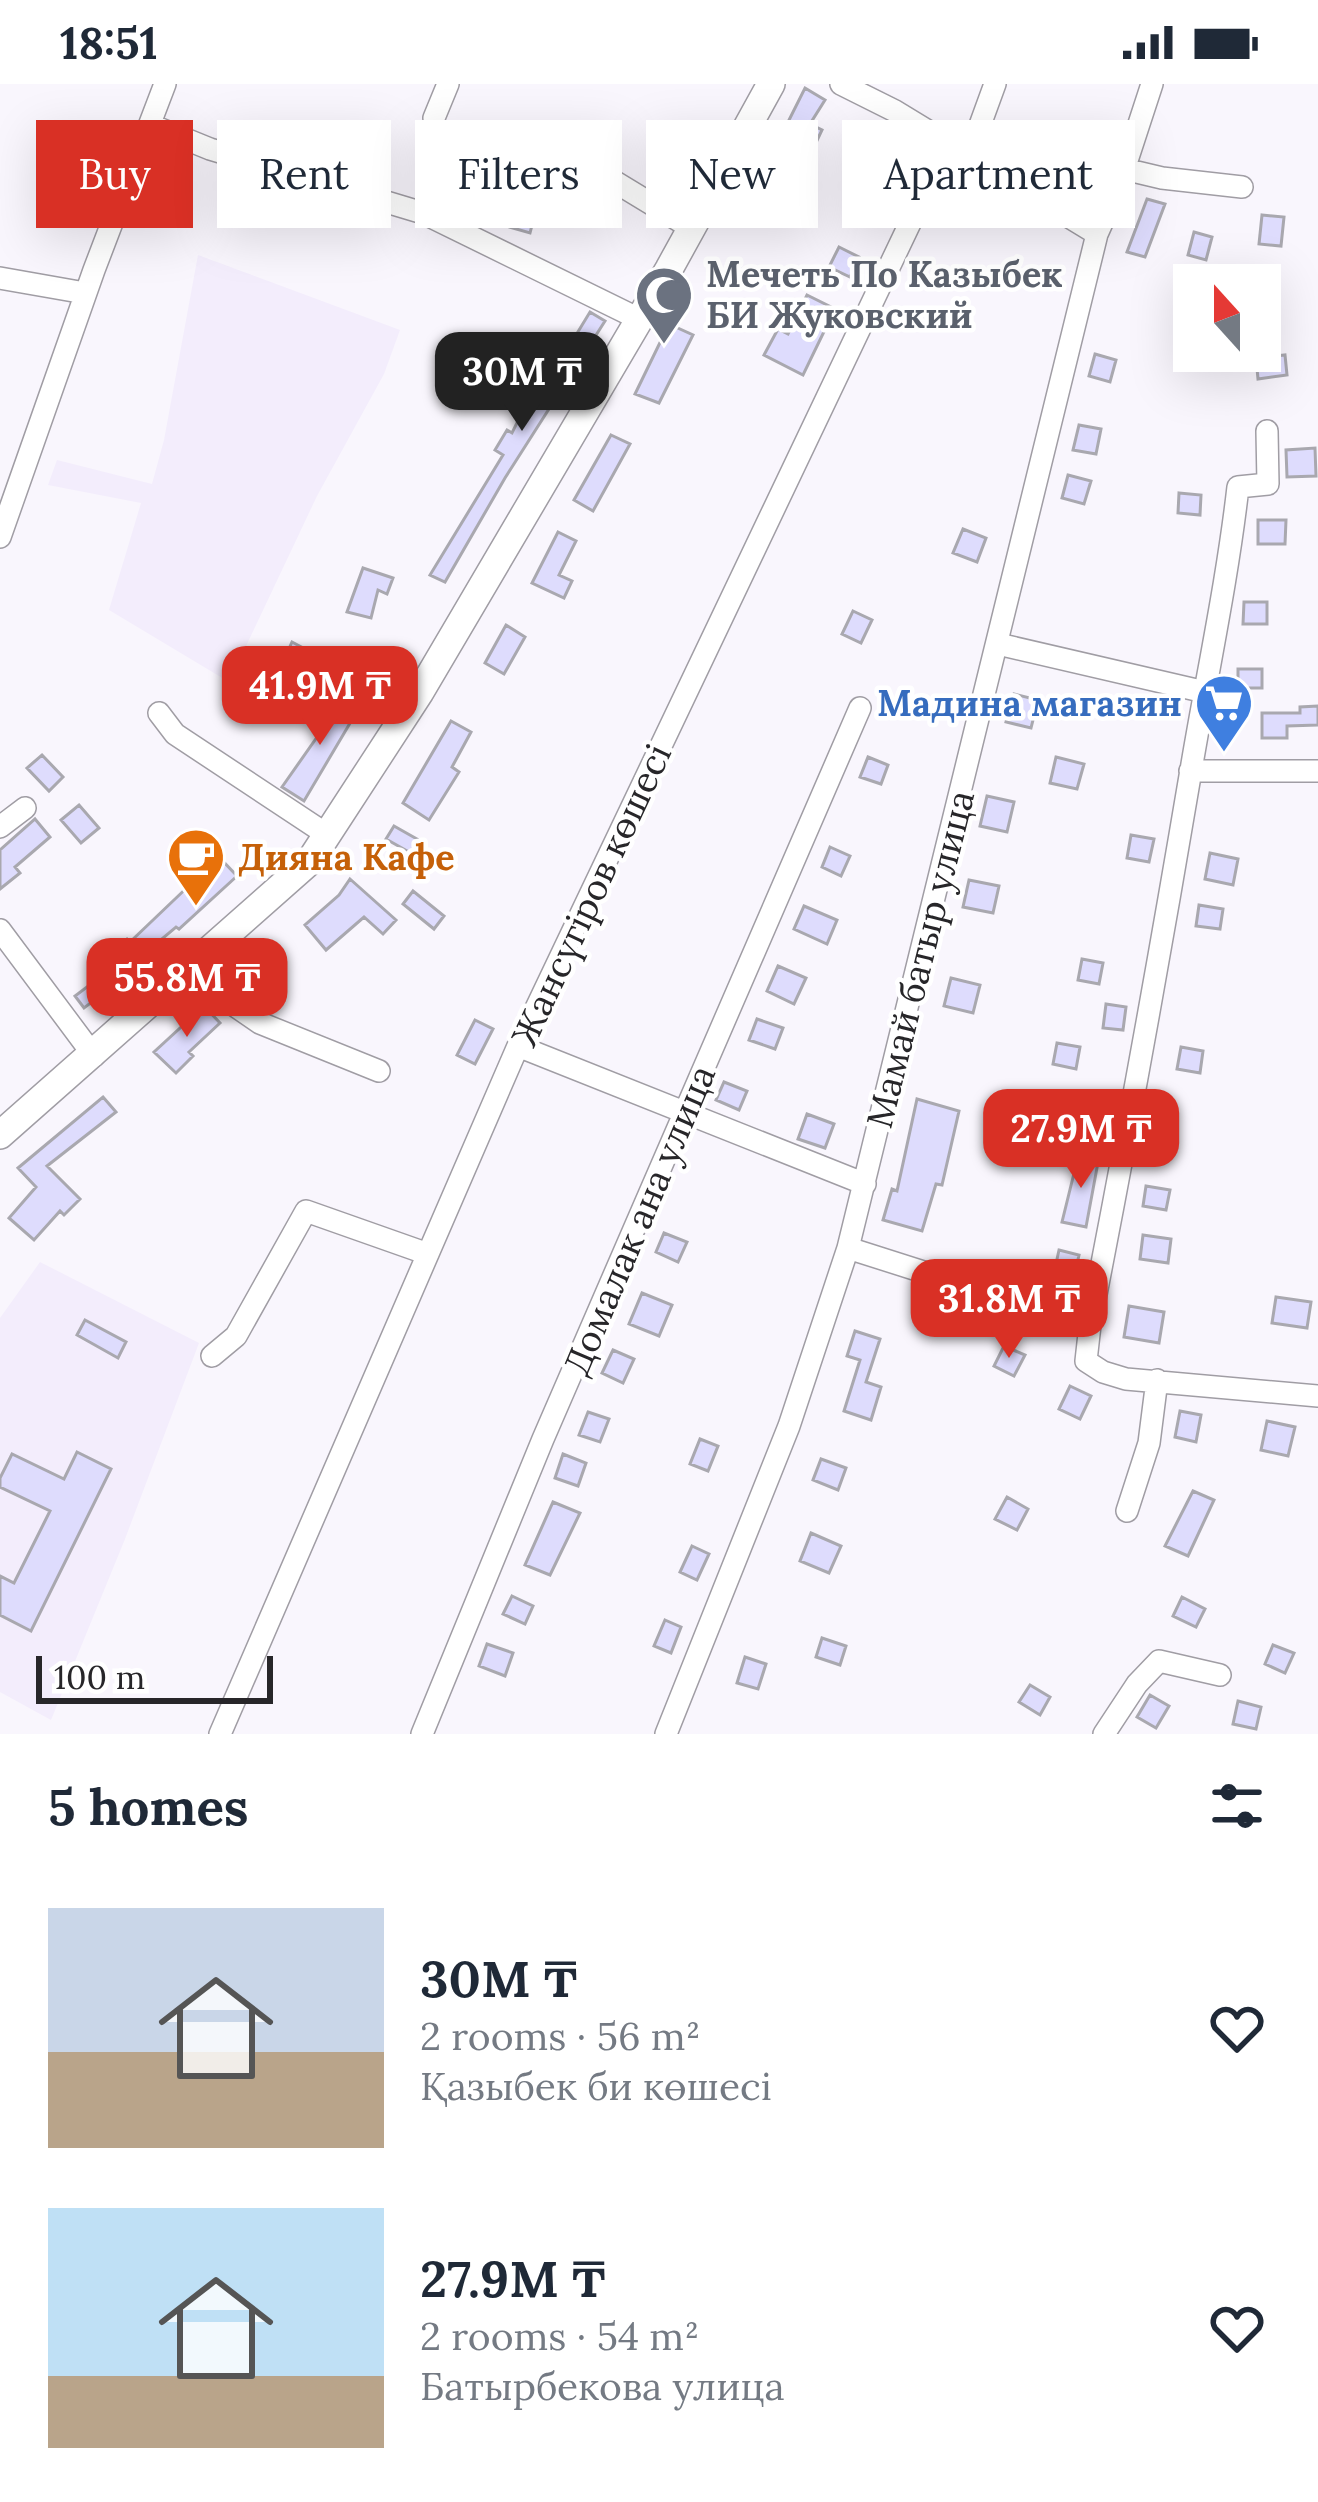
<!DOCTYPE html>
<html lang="en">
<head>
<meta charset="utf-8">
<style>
  body { margin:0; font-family:Lora,serif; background:#f2f2f3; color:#1f2937; height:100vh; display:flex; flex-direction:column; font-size:45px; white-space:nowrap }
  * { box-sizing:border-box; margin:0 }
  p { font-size:39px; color:#747a83 }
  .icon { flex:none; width:66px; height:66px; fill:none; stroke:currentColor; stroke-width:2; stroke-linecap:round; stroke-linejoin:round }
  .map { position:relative; height:1650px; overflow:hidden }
  .drawer { display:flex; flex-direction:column; background:#fff; flex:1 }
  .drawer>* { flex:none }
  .banner { position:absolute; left:36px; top:36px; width:1248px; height:108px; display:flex; gap:24px }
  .needle { width:78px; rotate:339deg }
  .controls { position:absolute; left:1173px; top:180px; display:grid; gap:24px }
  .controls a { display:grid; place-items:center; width:108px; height:108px; border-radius:0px; background:#fff; box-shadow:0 12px 48px #0002; font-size:60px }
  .scale { position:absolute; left:36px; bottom:30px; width:237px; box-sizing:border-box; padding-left:12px; border:6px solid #272629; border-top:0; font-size:33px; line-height:42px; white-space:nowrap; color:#272629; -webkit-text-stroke:9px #fff; paint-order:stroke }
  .price { position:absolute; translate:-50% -102px; padding:0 27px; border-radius:24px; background:#d93025; color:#fff; font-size:39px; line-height:78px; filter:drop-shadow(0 3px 6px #0008) }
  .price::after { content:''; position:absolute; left:50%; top:72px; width:36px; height:27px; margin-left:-18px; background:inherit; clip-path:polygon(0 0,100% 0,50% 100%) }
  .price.current { background:#222; color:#fff }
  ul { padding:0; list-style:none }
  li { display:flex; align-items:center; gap:36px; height:300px; padding:0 48px }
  li span { display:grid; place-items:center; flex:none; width:336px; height:240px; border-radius:0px; color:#555 }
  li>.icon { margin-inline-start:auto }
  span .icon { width:144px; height:144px; fill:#fffc; stroke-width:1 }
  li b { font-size:51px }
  h2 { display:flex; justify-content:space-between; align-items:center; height:144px; padding:0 48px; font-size:51px }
  .pill { padding:0 42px; border-radius:0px; background:#fff; box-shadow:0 12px 48px #0002; font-size:42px; line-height:108px }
  .pill.current { background:#d93025; color:#fff }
  .status { display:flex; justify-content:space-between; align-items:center; height:84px; padding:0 60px; background:#fff; direction:ltr }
  .status svg { height:33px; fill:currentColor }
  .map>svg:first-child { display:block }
  .built { fill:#f3edfc }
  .building { fill:#dedcfd; stroke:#a9a8af; stroke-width:3 }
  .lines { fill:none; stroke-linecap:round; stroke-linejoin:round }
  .minor-casing { stroke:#a09da4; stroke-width:24 }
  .major-casing { stroke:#a09da4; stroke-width:30 }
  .minor { stroke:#fff; stroke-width:21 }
  .major { stroke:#fff; stroke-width:27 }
  .labels { text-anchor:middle; stroke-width:9; stroke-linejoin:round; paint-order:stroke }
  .worship-label { font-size:36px; font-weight:bold; fill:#5b616d; stroke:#fff; text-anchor:start }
  .shop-label { font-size:36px; font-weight:bold; fill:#366cbe; stroke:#fff; text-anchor:end }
  .food-label { font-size:36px; font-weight:bold; fill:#c56008; stroke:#fff; text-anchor:start }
  .street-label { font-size:36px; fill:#272629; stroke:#fff }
</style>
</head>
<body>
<div class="status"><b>18:51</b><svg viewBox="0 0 49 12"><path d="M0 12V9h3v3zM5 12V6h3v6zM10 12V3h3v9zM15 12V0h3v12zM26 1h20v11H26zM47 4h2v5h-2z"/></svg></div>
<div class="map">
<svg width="1318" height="1650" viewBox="0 0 1318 1650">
  <rect width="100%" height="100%" fill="#f9f6fd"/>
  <path class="built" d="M198,171L400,246L384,290L317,412L229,598L109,526L141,419L48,401L57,376L152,400L164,356Z
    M40,1178L199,1259L125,1455L51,1636L0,1608V1234Z"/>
  <path class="building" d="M805,4L825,16L810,40L822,46L814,63L783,48Z
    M679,54L703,68L690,90L667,77Z
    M524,103L548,109L544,124L537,122L530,149L506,142L510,127L518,129Z
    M1147,115L1165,120L1145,173L1127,168Z
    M1262,131L1284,133L1281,162L1259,160Z
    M1194,148L1212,153L1206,176L1188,171Z
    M839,163L859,173L850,193L829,183Z
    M807,211L835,225L803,291L764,271L778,245L788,250Z
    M590,228L605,237L505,394L445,498L430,491L503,371L495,366L507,346L512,349L552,268L564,250L573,256Z
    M669,240L693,251L659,319L635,310Z
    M1095,270L1116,276L1110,298L1089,292Z
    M1285,271L1287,291L1258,295L1256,274Z
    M1079,341L1101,345L1096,370L1073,366Z
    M611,351L630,360L593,427L574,416Z
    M1315,364L1316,392L1287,393L1286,366Z
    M1068,391L1091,397L1084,420L1062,414Z
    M1179,409L1201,411L1200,431L1178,429Z
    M1258,436H1286L1285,460H1258Z
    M963,445L986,454L977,478L953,469Z
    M558,448L576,457L559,491L572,497L564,514L532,499Z
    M363,484L393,494L387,510L378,506L371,534L347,528Z
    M1244,518H1267V540H1243Z
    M853,527L872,536L861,559L842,550Z
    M506,541L525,553L504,590L485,579Z
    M292,558L322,574L313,593L283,578Z
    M1238,585H1262V604H1238Z
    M1014,610L1038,616L1031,644L1006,638Z
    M328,613L356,629L304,717L282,703L322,646L312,640Z
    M1318,622V641L1287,642V654H1262V629H1300V623Z
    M451,637L471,648L452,683L459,688L429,736L403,719Z
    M42,671L63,693L49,707L27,684Z
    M868,673L888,681L881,700L860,693Z
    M1056,673L1084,680L1077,705L1050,699Z
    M987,712L1014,718L1007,748L980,742Z
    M79,721L99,744L81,759L61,736Z
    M35,735L50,753L15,783L20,789L0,805V766Z
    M394,742L424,759L416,772L386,755Z
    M1131,751L1154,755L1149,778L1127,774Z
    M830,763L850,772L841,792L822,783Z
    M1210,769L1238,775L1233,801L1205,795Z
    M219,773L237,792L179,845L176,843L125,886L110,869L127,855L130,858Z
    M350,795L396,836L383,850L364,833L326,866L305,841L339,811Z
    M969,796L999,802L993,829L963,823Z
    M413,807L444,832L434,845L403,820Z
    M1199,821L1223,825L1220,845L1196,842Z
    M804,822L837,836L827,860L794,845Z
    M269,868L283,884L250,914L232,902Z
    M1082,875L1103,879L1099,900L1078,896Z
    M778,882L806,894L794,920L767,907Z
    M108,887L117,899L84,924L75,912Z
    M951,894L980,901L973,929L944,922Z
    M1106,920L1126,923L1123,946L1103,944Z
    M204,922L220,939L189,968L193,972L176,989L154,968Z
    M757,935L783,944L775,965L749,956Z
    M475,936L493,945L475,980L457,971Z
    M1057,959L1080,963L1076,985L1053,980Z
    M1181,963L1203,967L1200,989L1177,985Z
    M724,998L747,1007L739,1026L716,1016Z
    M103,1013L116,1028L47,1082L80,1115L64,1131L60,1127L34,1156L9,1134L36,1103L18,1084Z
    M917,1015L959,1027L942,1101L936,1100L922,1147L883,1136L892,1105L897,1107Z
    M807,1030L834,1040L825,1064L798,1055Z
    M1079,1069L1099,1073L1086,1143L1062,1138Z
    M1146,1102L1170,1106L1166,1126L1143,1122Z
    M664,1149L687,1158L678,1178L656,1168Z
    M1143,1151L1171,1155L1168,1179L1140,1175Z
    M1059,1166L1079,1171L1074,1193L1054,1189Z
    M642,1209L672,1221L659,1252L629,1240Z
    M1276,1213L1311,1218L1307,1244L1272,1239Z
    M1129,1222L1164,1228L1159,1259L1124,1253Z
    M85,1236L126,1258L118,1274L77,1251Z
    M855,1247L880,1255L866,1298L881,1303L871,1336L844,1327L860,1276L847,1272Z
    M1004,1262L1025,1271L1014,1292L994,1282Z
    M613,1266L634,1275L623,1299L602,1289Z
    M1070,1302L1091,1312L1080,1335L1059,1325Z
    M1180,1327L1201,1331L1196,1358L1175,1353Z
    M588,1328L609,1335L600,1358L579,1351Z
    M1267,1337L1295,1343L1288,1372L1261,1366Z
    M700,1355L718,1362L708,1387L690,1380Z
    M77,1368L111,1385L31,1547L0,1531V1492L14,1499L50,1427L0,1403V1394L12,1370L64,1395Z
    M563,1370L586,1379L578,1402L555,1394Z
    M821,1375L846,1384L838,1406L813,1396Z
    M1193,1407L1214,1416L1188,1472L1165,1462Z
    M1007,1413L1028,1425L1017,1446L995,1435Z
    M553,1418L580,1429L550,1491L525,1481Z
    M811,1449L841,1462L829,1489L800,1477Z
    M692,1462L709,1470L697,1496L680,1488Z
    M512,1512L533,1522L525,1540L503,1530Z
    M1182,1513L1205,1525L1196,1543L1173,1532Z
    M665,1536L681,1543L671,1569L654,1562Z
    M822,1554L846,1562L840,1581L816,1573Z
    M487,1560L513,1569L505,1592L479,1582Z
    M1273,1561L1294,1569L1285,1589L1265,1580Z
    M745,1573L766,1580L758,1605L737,1599Z
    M1030,1601L1050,1613L1040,1631L1019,1618Z
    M1150,1611L1169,1622L1156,1644L1137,1633Z
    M1238,1617L1261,1623L1256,1645L1233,1640Z"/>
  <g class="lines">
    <defs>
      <path id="minor" d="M841,0L895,27L1097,150
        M434,34L448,0
        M151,41L210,65L423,129L639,235
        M584,79L691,144
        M1124,85L1162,94L1242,103
        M0,194L85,209
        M0,453L94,186L165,0
        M998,560L1205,608
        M159,629L175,650L326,750
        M1190,687H1318
        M0,743L25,724
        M0,846L94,972
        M194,883L222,913L260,939L379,987
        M518,962L865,1100
        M848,1164L1090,1241L1086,1277L1103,1288L1126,1295L1318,1312
        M1090,1241C1126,1058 1159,876 1190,692C1206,595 1227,500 1238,403L1268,400L1267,347
        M212,1272L236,1252L306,1127L428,1170
        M1127,1427L1149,1359L1157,1296
        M220,1650L518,962L932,93L949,77L968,74L995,0
        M422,1650L543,1355L860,624
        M666,1650L789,1342L848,1164L1097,150L1119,101L1152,0
        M1104,1650L1137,1600L1159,1577L1220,1591"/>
      <path id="major" d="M0,1051L310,777L420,608L669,185L771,0"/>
    </defs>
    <use href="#minor" class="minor-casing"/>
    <use href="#major" class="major-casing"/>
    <use href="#minor" class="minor"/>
    <use href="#major" class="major"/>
  </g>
  <defs>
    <symbol id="mosque-pin" viewBox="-11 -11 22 30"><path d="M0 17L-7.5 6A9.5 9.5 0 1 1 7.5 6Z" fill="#6b7280" stroke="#fff"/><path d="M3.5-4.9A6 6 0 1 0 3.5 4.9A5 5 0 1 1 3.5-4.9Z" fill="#fff"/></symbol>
    <symbol id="supermarket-pin" viewBox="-11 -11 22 30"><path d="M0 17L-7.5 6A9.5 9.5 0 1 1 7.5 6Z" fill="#3f7fe0" stroke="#fff"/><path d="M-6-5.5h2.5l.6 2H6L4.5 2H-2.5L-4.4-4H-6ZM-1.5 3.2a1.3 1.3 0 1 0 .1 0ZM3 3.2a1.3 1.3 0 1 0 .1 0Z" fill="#fff"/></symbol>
    <symbol id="cafe-pin" viewBox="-11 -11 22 30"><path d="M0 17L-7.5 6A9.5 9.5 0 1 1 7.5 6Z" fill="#e8710a" stroke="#fff"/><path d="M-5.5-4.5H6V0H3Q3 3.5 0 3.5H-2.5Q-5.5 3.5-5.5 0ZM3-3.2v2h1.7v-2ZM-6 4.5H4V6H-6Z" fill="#fff"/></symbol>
  </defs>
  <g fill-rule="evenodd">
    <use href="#mosque-pin" x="631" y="178" width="66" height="90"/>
    <use href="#supermarket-pin" x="1191" y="586" width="66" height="90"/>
    <use href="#cafe-pin" x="163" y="740" width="66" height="90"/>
  </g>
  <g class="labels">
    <g class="worship-label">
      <text x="706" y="203">Мечеть По Казыбек<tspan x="706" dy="41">БИ Жуковский</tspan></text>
    </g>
    <g class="shop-label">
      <text x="1182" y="632">Мадина магазин</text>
    </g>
    <g class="food-label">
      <text x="238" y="786">Дияна Кафе</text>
    </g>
    <g class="street-label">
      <text transform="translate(591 811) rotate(-65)" y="13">Жансүгіров көшесі</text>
      <text transform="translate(920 875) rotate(-76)" y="13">Мамай батыр улица</text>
      <text transform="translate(639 1136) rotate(-67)" y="13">Домалак ана улица</text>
    </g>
  </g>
</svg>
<div class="controls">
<a><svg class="needle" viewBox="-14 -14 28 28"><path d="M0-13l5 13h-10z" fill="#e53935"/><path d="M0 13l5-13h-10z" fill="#747a83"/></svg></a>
</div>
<div class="scale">100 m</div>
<b class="price current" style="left:522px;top:350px">30M ₸</b>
<b class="price" style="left:320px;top:664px">41.9M ₸</b>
<b class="price" style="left:187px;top:956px">55.8M ₸</b>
<b class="price" style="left:1081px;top:1107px">27.9M ₸</b>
<b class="price" style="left:1009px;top:1277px">31.8M ₸</b>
<div class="banner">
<a class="pill current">Buy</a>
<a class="pill">Rent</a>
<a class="pill">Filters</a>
<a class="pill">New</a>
<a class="pill">Apartment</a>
</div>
</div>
<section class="drawer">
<h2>5 homes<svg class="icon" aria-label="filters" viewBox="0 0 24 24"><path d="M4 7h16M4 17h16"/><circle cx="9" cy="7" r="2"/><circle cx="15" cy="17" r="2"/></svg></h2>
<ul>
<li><span style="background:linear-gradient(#c9d6e8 60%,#b9a48a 0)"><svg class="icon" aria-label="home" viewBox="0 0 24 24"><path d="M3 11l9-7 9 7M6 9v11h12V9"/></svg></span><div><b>30M ₸</b><p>2 rooms · 56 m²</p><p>Қазыбек би көшесі</p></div><svg class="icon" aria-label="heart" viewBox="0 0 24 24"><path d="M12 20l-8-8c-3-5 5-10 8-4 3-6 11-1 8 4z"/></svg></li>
<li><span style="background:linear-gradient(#bfe0f5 70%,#b9a48a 0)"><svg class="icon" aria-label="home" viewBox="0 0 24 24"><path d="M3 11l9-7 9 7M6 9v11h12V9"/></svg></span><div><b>27.9M ₸</b><p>2 rooms · 54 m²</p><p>Батырбекова улица</p></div><svg class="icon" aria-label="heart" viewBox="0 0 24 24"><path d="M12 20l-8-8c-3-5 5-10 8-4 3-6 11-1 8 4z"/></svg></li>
</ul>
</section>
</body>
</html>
